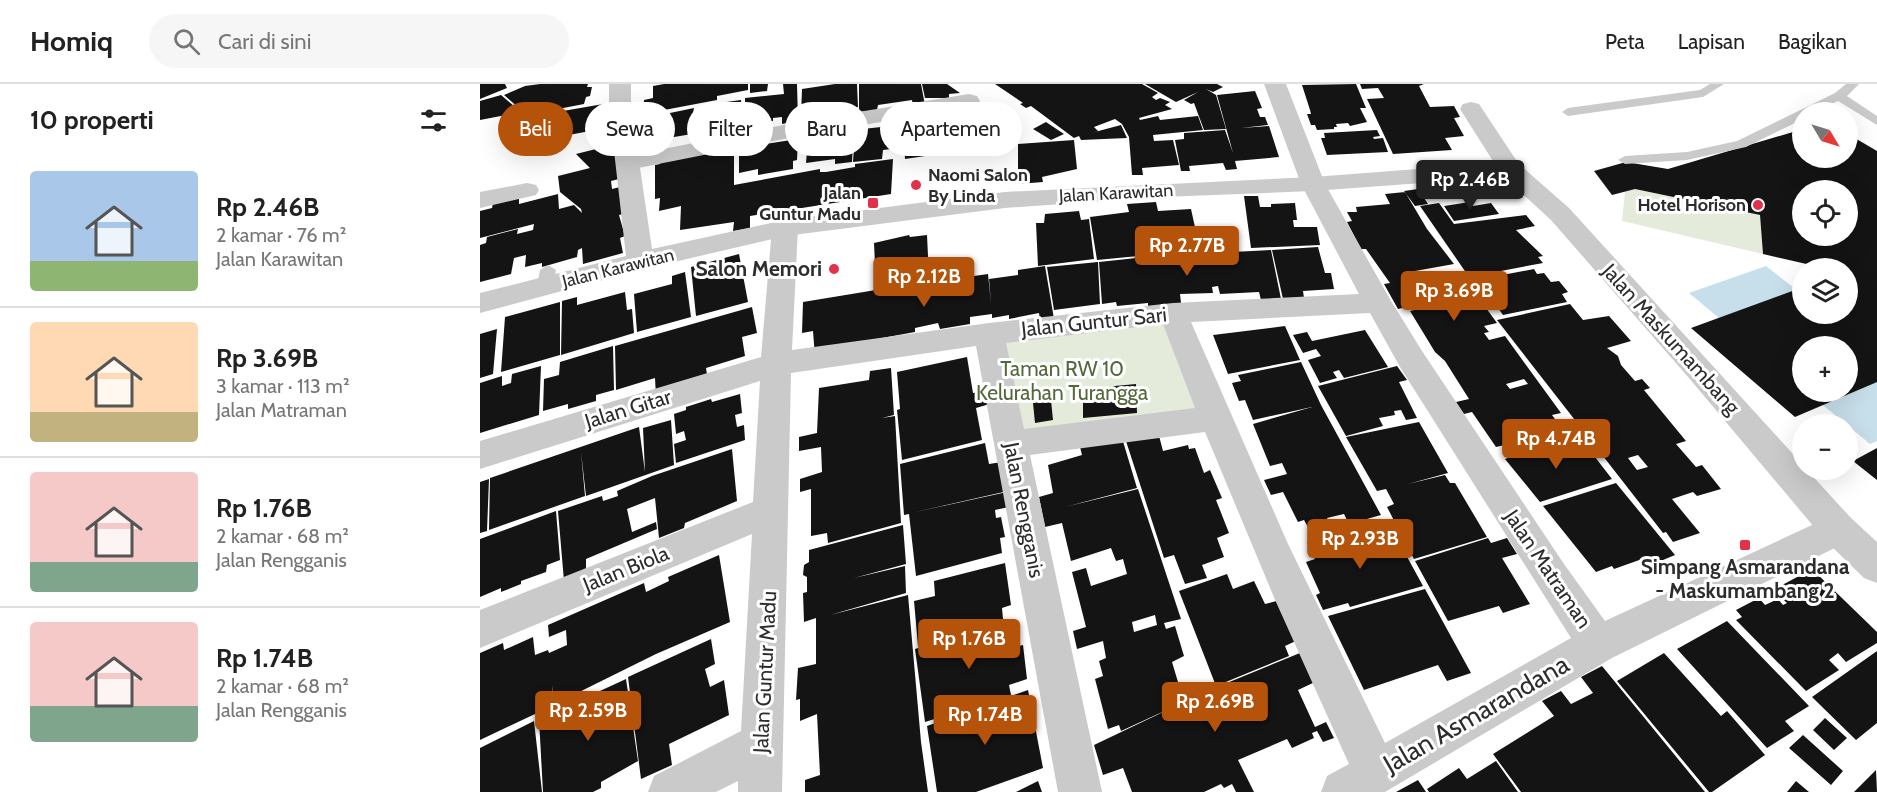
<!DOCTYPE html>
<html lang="id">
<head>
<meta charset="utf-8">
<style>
  body { margin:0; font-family:Cabin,sans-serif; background:#f6f6f6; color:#222; height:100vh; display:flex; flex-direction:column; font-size:22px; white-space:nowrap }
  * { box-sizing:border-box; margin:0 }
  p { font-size:20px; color:#767676 }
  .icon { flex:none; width:33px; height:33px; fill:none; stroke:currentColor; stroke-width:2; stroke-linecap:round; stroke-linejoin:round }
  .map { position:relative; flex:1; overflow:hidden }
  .details { display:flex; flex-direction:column; background:#fff; width:480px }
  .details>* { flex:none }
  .guide { position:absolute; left:18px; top:18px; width:570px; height:54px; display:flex; gap:12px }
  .needle { width:39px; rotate:128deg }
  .controls { position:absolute; left:1312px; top:18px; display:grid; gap:12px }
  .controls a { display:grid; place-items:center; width:66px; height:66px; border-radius:50%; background:#fff; box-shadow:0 6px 24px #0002; font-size:30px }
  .price { position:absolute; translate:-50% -51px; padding:0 14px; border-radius:6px; background:#b45309; color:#fff; font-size:20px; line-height:39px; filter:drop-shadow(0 2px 3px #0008) }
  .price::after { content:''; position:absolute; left:50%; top:36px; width:18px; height:14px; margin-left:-9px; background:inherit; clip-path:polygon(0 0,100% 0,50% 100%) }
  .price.selected { background:#222; color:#fff }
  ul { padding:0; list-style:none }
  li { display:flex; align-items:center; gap:18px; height:150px; padding:0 30px }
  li+li { border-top:2px solid #e0e0e0 }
  li span { display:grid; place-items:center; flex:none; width:168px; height:120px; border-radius:6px; color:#555 }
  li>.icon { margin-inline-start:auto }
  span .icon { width:72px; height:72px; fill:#fffc; stroke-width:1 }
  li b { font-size:26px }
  h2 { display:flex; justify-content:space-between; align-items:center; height:72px; padding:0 30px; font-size:26px }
  .tag { padding:0 21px; border-radius:27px; background:#fff; box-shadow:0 6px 24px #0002; font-size:21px; line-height:54px }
  .tag.selected { background:#b45309; color:#fff }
  header { display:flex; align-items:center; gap:36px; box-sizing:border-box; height:84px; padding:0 30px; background:#fff; border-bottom:2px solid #e0e0e0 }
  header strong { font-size:28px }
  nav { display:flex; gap:33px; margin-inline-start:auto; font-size:21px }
  .search { width:420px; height:54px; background:#f6f6f6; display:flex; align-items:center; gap:15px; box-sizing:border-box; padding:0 21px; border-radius:33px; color:#767676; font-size:22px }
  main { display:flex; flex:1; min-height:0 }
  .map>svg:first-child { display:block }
  .green { fill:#e4ebdb }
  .water { fill:#c7dfea }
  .building { fill:#141414; fill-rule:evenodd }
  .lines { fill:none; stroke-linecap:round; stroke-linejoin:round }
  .service { fill:#cacaca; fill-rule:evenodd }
  .minor { fill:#cacaca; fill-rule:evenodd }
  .tertiary { fill:#cacaca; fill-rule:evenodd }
  .poi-dot { fill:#e2314a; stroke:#fff; stroke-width:2 }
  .labels { text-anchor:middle; stroke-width:6; stroke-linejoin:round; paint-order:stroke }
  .far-poi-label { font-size:18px; font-weight:bold; fill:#2d2d2d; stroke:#fff; text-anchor:end }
  .far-street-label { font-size:18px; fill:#2d2d2d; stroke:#fff }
  .poi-label { font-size:21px; font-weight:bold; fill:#2d2d2d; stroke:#fff; text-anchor:end }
  .street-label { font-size:21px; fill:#2d2d2d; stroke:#fff }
  .park-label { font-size:21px; fill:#53683b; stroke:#fff }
  .near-street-label { font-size:26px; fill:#2d2d2d; stroke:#fff }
</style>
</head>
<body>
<header>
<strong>Homiq</strong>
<div class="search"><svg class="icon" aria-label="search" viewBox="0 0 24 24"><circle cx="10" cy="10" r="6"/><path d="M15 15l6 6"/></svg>Cari di sini</div>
<nav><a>Peta</a><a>Lapisan</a><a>Bagikan</a></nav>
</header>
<main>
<section class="details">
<h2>10 properti<svg class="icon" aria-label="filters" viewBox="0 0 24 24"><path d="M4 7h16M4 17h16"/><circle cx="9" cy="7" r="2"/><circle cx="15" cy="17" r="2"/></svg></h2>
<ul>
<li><span style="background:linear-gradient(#a9c7e8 75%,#8fb573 0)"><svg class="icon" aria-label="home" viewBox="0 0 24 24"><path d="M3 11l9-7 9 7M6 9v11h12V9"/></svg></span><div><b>Rp 2.46B</b><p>2 kamar · 76 m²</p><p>Jalan Karawitan</p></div></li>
<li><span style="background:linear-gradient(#ffd9b3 75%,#c2b280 0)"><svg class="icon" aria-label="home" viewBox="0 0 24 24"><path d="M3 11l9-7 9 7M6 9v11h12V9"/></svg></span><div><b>Rp 3.69B</b><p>3 kamar · 113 m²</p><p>Jalan Matraman</p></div></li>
<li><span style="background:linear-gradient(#f6c9c9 75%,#7fa58c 0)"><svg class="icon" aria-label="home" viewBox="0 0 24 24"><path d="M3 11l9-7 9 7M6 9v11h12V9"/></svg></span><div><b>Rp 1.76B</b><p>2 kamar · 68 m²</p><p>Jalan Rengganis</p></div></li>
<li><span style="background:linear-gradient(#f6c9c9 70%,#7fa58c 0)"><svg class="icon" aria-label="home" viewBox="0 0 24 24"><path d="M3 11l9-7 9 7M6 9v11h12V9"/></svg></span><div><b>Rp 1.74B</b><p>2 kamar · 68 m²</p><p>Jalan Rengganis</p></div></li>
</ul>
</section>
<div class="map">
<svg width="1397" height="708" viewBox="0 0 1397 708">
  <rect width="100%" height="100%" fill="#fff"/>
  <path class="green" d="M1155,105L1280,131L1283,170L1142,137L1145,107Z
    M685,237L722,329L539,351L522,255Z"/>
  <path class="water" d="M1286,182L1323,211V230H1348L1397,266V357L1390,360L1327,308H1368V262H1323V304L1209,209Z"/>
  <path class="building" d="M0,0H25L27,4L0,15Z
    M60,0H108L107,3H112L110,12L106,13L104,20L47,31L24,11L45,2Z
    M184,0H268V6L237,12V16L163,30L164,16L173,14V2Z
    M270,0H288L287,7L270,9Z
    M303,0H317L318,37L302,40V33L293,34V37L265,40V14L304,10Z
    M355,0H377L378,23L321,32L322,5Z
    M379,0H441L445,21L433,22L432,16L398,21L397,26L379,28Z
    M442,0H467L480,9L469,10V14H445Z
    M515,0H662L678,9L672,13L676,16L680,14L690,18L685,21L692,25L659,34L660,36L678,32L680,36L718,32L723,46L673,51L674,57L693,56L699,81L662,84L663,91H652L649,53L642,40L635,35L614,43L618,47L611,49L641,41L647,54L601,56L599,52L594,54L551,22L546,24L540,20L543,19Z
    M665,0H737L743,3L733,8L726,5L736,11L746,45L724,46L714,19L711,20L704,16L718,8L696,18Z
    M876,0L886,24H880L887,38L870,42L868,39L856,40L857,43H854V45L837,46L835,41H831L827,30H831L830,26L822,1Z
    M880,0H944L939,2L950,23L974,22L980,33L974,34L984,52L965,54L972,66L913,70L887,15L904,14L898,4L882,5Z
    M775,7L782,24L777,25L780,33H785L788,41L761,44L789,42L799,73L755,77L757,85L746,86L743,79L709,82L710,87H701L695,56L704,55V49L745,46L753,69L737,11Z
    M21,11L41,28L0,36V17Z
    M261,16L263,46L250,49L248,38L243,39L244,47L218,52V49L188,54L190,29L214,24L213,29L231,26L232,20Z
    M129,19L126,44L78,53L83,27Z
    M477,28L478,36L520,30L526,60L425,75L423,41L436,39V33Z
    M566,38L584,50L571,56L553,45Z
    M374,41L372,78L355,80V75L326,79L328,54L354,50V43Z
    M419,41V64L403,66L402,75L373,78L375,50L383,49V45Z
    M1323,45V74H1368V50L1397,67V298L1315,333L1211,244L1323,203V230H1368V184H1344L1283,170L1280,131L1155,105L1132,111L1114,87L1146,78L1188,85ZM1323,106H1368V152H1323ZM1323,262H1368V308H1323Z
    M897,46L900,52L893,53L894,55L903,54L908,68L847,71L841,54H845L844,49Z
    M318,55L317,76L313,77V85L278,91V85L259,89V64Z
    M594,56L597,85L562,93L563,98L538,100V60Z
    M136,60L139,95L131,97L132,105L140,103L143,130L139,131L145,152L140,154L143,169L103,180L102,164L98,166L97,173L62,183V179L45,183L46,171L34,174L31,190L0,198V161L6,159L7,153L38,145L37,150L53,146L54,140L0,154V127L12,124L13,119L39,112V120L78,110L79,125L94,121L102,129L101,125L80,108L78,92L110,84L96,70Z
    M254,61V101L340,85V88H346L375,83V80L413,75L411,110L270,132V144L253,147L254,138L200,146L201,122L179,127L180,114L175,115V81L180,80V76Z
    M938,105L948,120L935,122L924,107Z
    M925,108L947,145L974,180L935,187L940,194L979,187L1017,239L1004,242L1009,248L1004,249L1009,256L1025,252L1081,329L1072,331L1080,342L1027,356L1029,360L1016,363L992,328L984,330L976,318L989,315L965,277L955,268L930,227L953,222L928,226L926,223L918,225L904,200L910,199L905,192L886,165H881L867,138L872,137L867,128H877L876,123L910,120L905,110ZM1044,295L1048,300L1030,305L1026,300Z
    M764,112H778L780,123H791V120L815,119L817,136H813L814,143H837L840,161L771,164Z
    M676,118L678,127L711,125L720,166L617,176L610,133L649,128L647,120Z
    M990,118L993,122L1011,119L1019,130L974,137L964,122Z
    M959,119L974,140L1046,131L1055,142L1036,146L1063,172L1058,173L1063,179L989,193L940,122Z
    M599,127L601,136L609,135L614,175L558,182L556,139H564L565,130Z
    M429,151L430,153L447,151L449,193L396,202L394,159Z
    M838,163L845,189H851L854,205L823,207L824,214L803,215L792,166Z
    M791,166L801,215L781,216L779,208L740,210L738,202L732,203L733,209L700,210L701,219L668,223V219L637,222L636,218L622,220L619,178L675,172Z
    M259,170L268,218L216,232L211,183Z
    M618,178L620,220L574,226L567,183Z
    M565,182L574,235L560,237L559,229L529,235V231L512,234V230L490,233V240L460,245L458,239L435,244V248L391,256L335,273L333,247L322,249L323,218L487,191V193L508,190L511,219L509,195L538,191V186Z
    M1054,185L1057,190L1064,189L1071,198L1079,197L1088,208L1082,210L1087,218L1023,231L1002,201L1006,200L1004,197L1018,195L1017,192Z
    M205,188L211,233L157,248L154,210L192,200V192Z
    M145,208L147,226L152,225L154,249L81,271L82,217L97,213V221Z
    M80,218V271L21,288L25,233Z
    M1090,220L1103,236L1129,232L1151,257L1127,264L1138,272L1141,281L1155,297L1162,295L1170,304L1164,306L1206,357L1196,360L1216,383L1222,381L1241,405L1217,412L1213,408L1192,415L1220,449L1193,458L1186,448L1183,449L1017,236ZM1158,371L1168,383L1157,386L1148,374Z
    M272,223L277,249L262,253L265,272L226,284L228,297L176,313L175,294L136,306L135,262Z
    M805,242L820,276L748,290L733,251Z
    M17,245L13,290L0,294V250Z
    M885,246L908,283L864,294L859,286L853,288L857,294L840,299L828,276L841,272L836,265L823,269L813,251L827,248L832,257Z
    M133,262L134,306L116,311V317L88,325V320L63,327L64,295L79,291L80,278Z
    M487,273L493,309L510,305L513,319L496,324L502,356L422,376L417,326L420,325L417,288Z
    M821,278L841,321L901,431L869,440L864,430L847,434L853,446L833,452L824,436L818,438L803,408L791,411L784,396L807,390L802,379L790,382L773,340L832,323L773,336L765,316L759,317L752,299L761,297L758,291Z
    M61,282L59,331L0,349V299L22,292V302L31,299L32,290Z
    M917,282L927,296L919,298L937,334L926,336L921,326L914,327L915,331L899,334L903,342L866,352L838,302Z
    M411,284L414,331L402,334L415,332L421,439L348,459L347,449L331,452V405L320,408V395L342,388L341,363L319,367V353L337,349L339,304L389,296L390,287Z
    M656,300L657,329L603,334V305Z
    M260,310L262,329L255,331L257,343L264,341L265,356L196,379L194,360L206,356L204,347L196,350L194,330L206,326V323L231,315L232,318Z
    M571,316L573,336L555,339L553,319Z
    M191,336L194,381L106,412L101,368L105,412L9,446L10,394L159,343L165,388L163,344Z
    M939,338L968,389L928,400L965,391L970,399H975L1007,453L934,475L907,423L914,420L906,405L897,407L866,353Z
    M678,348L683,367L708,361L709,365L715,364L724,389L730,386L742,414L736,416L749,449L737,454L744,473L722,481L727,494L705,500L694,471L684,474L645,354Z
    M642,354L657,404L585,423L658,405L701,535L684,539L686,545L695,542L704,572L692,578L704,618L641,647L639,641L628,645L615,595L623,592L619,577L626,574L623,557L597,565L593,547L606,543L592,488L606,484L611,502L647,490L643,475L636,477L631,464L591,477L582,439L565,443L559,413L573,409L568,381L602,371L600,363ZM675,531L677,541L654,548L652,538Z
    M1081,357L1091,369L1108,364L1132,395L1060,418L1025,375L1028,374L1022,365L1037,361L1042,369Z
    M505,359L509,380L522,378L528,407L431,429L527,408L529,423L515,426L516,434L521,433L525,453L520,454L522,469L436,492L429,430L424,431L420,380Z
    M1397,364V396L1373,377Z
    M252,365L257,417L205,439L204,444L179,454L175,414L147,425L152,448L176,438L177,445L106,475V488L84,497L78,427L122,412L123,417L138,412L137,407L172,392Z
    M9,395L7,447L0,449V398Z
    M1136,399L1195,471L1171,481L1165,474L1134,485L1132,482L1116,488L1063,422Z
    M76,427L80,476L67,481L66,488L41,497V500L21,508V504L0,513V455Z
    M423,441L426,480L374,494L425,482L426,509L350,531L428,511L441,658L448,708H325V696L340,691L337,630L320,637V615L316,616L318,584L336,580V534L324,538L323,509L327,508V493L323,491L324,481L329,478V466Z
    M913,447L943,502L870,523L868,519L843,526L836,511L840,509L826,478L835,475L827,458L849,452L853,459L861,457L863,462Z
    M1008,454L1011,459L1027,454L1037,470L1022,474L1050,520L1023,529L1019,522L968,537L935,477Z
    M239,471L250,538L176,570L75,620L72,601L74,621L0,656V569L23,559L24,566L53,553L55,571L68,566L69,569L87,561L86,546L69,553L68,541L164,499L166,508L189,497L188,493Z
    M525,479L531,521L522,524L523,535L438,562L434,517L455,512L454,497Z
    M1332,485L1397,548V559L1366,578L1358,569L1349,576L1359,586L1326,607L1256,536L1262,533L1256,526L1279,514L1285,521L1298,515L1303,521L1307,519L1293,506Z
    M747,490L753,505L774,497L785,520L800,516L818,556L805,562L809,572L736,602L699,507Z
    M945,505L991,589L967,597L958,581L884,606L848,532Z
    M532,535L535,563L543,561L547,595L529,601L531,611L445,638L435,565Z
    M1247,537L1329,622L1305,637L1314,647L1287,664L1197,565Z
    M231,555L235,580L225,585L230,603L244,596L249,631L189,660L192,681L161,695L148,593Z
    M1397,567V639L1376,656L1332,613Z
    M820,569L835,598L818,606L835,643L846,638L854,654L843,658L837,647L832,649L834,654L812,664L807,655L758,676L774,708H756L752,700L744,704L741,700L724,708H652L643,684L623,691L614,661L725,608Z
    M1184,569L1241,632L1247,627L1285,671L1232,708H1229L1137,597Z
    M1122,582L1225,708H1041L1013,670L1074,632L1062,617L1081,607L1091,620L1113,609L1101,593Z
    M146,595L158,677L121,698V704L113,708H63L59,635Z
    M548,606L563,684L496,708H457L447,642Z
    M1345,634L1367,654L1354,666L1333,646Z
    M54,637L62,708H0V664Z
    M1323,651L1363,687L1351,701L1309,664Z
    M1016,677L1038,708H949L947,705L979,684L987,695Z
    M1396,686L1397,708H1374Z
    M938,696L946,708H916Z
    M558,697L562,708H536Z
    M1316,697L1329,708H1307Z"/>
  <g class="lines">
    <path class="service" d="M1230,0H1244L1223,13L1088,32L1082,28L1088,24L1220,6Z
      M1366,0H1379L1367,12L1397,32V41L1358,17L1334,28H1323V35L1266,63L1207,76L1145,80L1138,76L1145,72L1207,68L1257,57L1355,9Z
      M68,181L76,186L73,202L65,207L57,202L60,186Z"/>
    <path class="minor" d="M784,0H806L845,100L911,217L942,267L1084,480L1125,537L1358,429L1371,434L1376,445L1371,456L1132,574L905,708H841L847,692L869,680L796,518L725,348L550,371L622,708H578L496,262L311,289L302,708H258V697L236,708H168L174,692L261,647L272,450L0,564V526L273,418L280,297L0,385V357L281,273L292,144L296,138L305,136L314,138L318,144L312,266L509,239L693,219L879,210L821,100ZM890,229L920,283L1091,554L905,659L808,460L711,238ZM683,240L715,324L544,345L526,259Z
      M489,10L497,12L500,17L497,22L329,50L148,86L140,84L136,79L140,74L148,72L329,36Z
      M991,18L999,20L1042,85L1039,90L1030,92L1021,90L1018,85L980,25L983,20Z
      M47,99L56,101L59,106L56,111L0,124V108Z"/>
    <path class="tertiary" d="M129,0H151V23L172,165L305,136L525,108L833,93L1030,78L1039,80L1089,124L1323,381V386H1327L1371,434L1397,458V499L1384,494L1345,456L1209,294L1071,136L1024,93L833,107L682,113L525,124L305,152L160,186L0,229V209L146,172L129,23Z"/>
  </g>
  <g class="poi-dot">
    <circle cx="436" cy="101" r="6"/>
    <rect x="387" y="113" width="12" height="12" rx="3"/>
    <circle cx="1278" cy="121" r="6"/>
    <circle cx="354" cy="185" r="6"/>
    <rect x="1259" y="455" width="12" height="12" rx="3"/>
  </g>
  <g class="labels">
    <g class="far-poi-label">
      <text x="448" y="97" text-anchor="start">Naomi Salon<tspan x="448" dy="21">By Linda</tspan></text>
      <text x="381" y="115">Jalan<tspan x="381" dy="21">Guntur Madu</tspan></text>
      <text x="1266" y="127">Hotel Horison</text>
    </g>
    <g class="far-street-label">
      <text transform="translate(636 109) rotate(-3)" y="6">Jalan Karawitan</text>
      <text transform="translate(138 184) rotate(-14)" y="6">Jalan Karawitan</text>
    </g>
    <g class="poi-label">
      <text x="342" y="192">Salon Memori</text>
      <text x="1265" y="490" text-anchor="middle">Simpang Asmarandana<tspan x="1265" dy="24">- Maskumambang 2</tspan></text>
    </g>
    <g class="street-label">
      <text transform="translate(614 238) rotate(-6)" y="7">Jalan Guntur Sari</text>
      <text transform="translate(1191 255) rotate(48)" y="7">Jalan Maskumambang</text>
      <text transform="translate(148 325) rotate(-17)" y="7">Jalan Gitar</text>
      <text transform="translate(544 426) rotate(79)" y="7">Jalan Rengganis</text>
      <text transform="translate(146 485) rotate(-22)" y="7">Jalan Biola</text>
      <text transform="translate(1068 485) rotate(56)" y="7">Jalan Matraman</text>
      <text transform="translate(285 588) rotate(-87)" y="7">Jalan Guntur Madu</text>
    </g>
    <g class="park-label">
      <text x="582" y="292">Taman RW 10<tspan x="582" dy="24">Kelurahan Turangga</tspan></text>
    </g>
    <g class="near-street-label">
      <text transform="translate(996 630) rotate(-30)" y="9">Jalan Asmarandana</text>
    </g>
  </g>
</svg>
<div class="controls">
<a><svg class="needle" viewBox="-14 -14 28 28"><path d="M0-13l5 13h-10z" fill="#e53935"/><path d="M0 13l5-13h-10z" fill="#767676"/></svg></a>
<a><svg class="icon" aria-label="locate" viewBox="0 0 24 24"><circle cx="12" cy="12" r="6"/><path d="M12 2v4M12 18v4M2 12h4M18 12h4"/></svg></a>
<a><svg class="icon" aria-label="layers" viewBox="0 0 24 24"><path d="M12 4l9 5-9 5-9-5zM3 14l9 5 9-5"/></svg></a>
<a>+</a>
<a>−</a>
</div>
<b class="price selected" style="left:990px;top:127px">Rp 2.46B</b>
<b class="price" style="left:707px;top:193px">Rp 2.77B</b>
<b class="price" style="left:444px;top:224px">Rp 2.12B</b>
<b class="price" style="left:974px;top:238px">Rp 3.69B</b>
<b class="price" style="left:1076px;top:386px">Rp 4.74B</b>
<b class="price" style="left:880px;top:486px">Rp 2.93B</b>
<b class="price" style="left:489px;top:586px">Rp 1.76B</b>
<b class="price" style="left:735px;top:649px">Rp 2.69B</b>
<b class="price" style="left:108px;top:658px">Rp 2.59B</b>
<b class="price" style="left:505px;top:662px">Rp 1.74B</b>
<div class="guide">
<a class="tag selected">Beli</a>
<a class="tag">Sewa</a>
<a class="tag">Filter</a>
<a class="tag">Baru</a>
<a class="tag">Apartemen</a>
</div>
</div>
</main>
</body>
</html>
